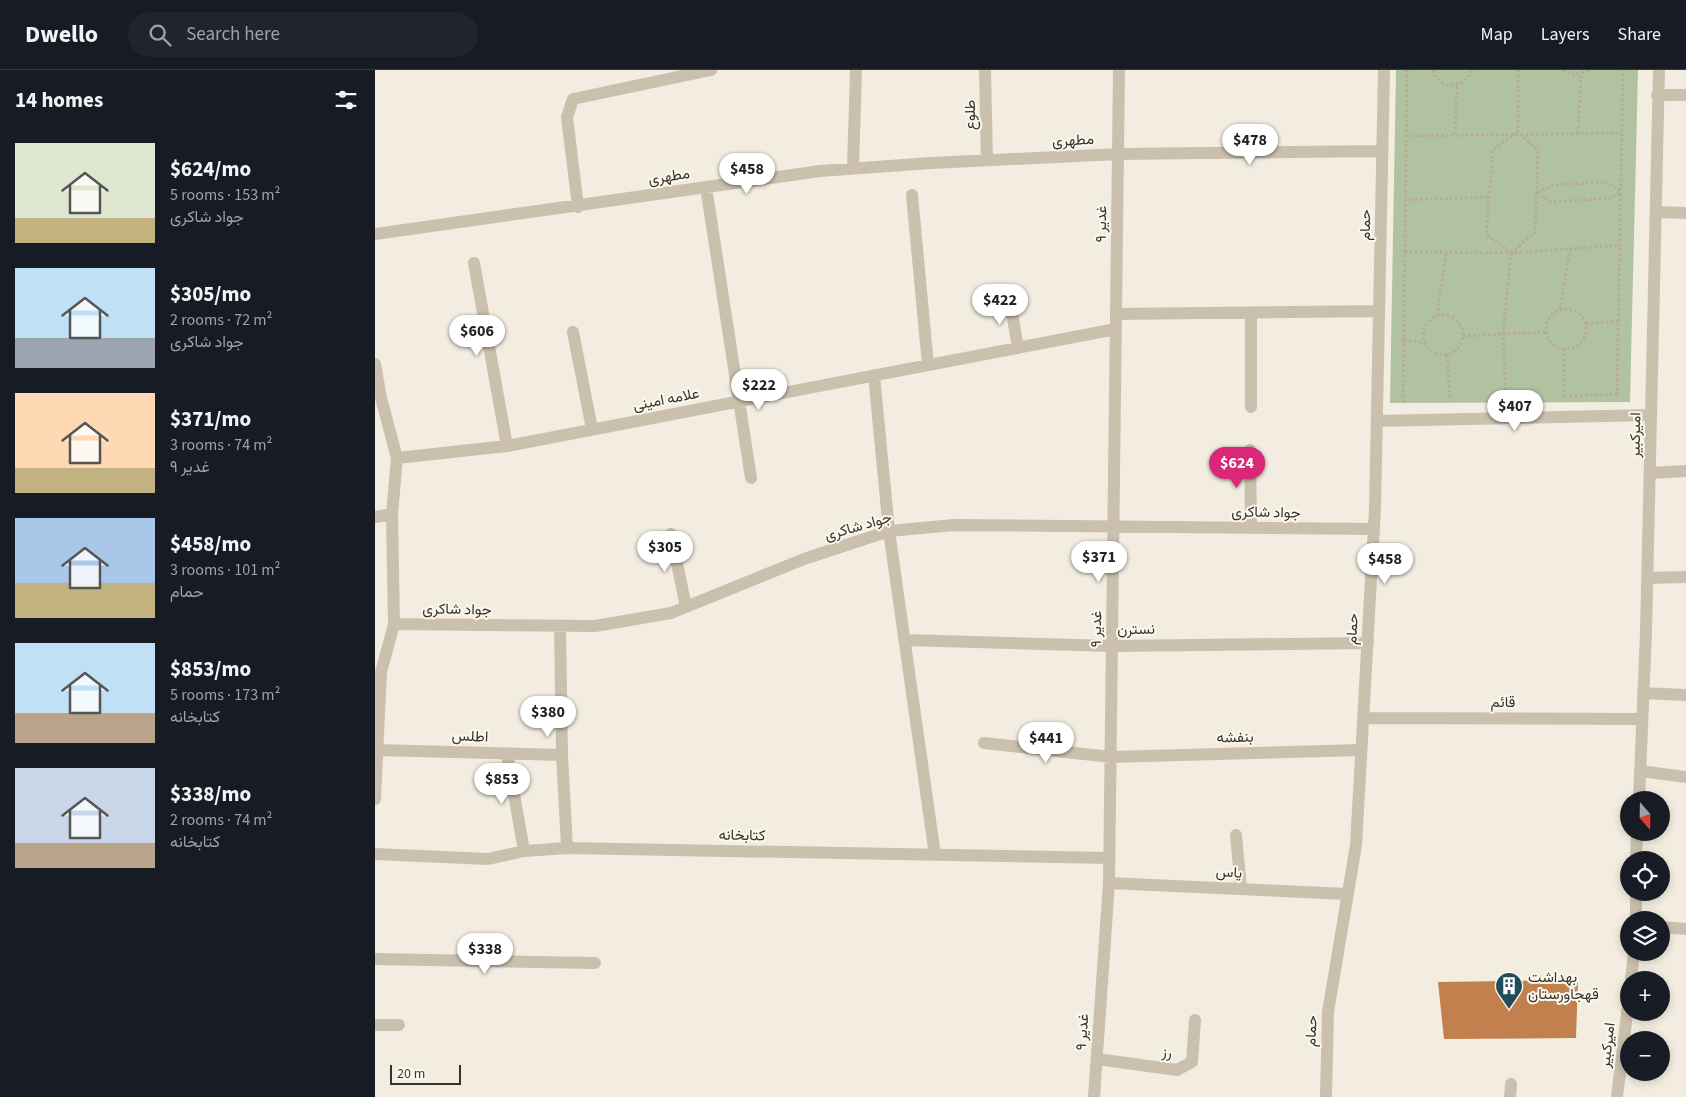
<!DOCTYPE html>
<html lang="en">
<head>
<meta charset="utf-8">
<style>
  body { margin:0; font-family:"Source Sans 3",Vazirmatn,sans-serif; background:#20242c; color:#f1f3f6; height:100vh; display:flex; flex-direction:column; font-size:19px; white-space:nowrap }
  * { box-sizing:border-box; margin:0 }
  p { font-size:16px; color:#9ea1a6 }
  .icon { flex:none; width:28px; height:28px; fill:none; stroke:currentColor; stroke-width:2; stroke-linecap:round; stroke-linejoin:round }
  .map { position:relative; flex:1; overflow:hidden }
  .sheet { display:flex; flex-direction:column; background:#171b24; width:375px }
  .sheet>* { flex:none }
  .needle { width:32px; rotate:160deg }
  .controls { position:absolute; left:1245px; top:721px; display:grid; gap:10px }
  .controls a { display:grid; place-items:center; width:50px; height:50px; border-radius:50%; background:#171b24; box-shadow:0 2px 8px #0003; font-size:25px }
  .scale { position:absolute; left:15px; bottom:12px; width:71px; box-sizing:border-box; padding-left:5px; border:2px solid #39322b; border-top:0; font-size:14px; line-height:18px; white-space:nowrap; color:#39322b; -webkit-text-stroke:4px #faf7ed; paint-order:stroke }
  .price { position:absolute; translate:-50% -42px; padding:0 11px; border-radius:18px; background:#fff; color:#222; font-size:16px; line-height:32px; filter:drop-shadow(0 1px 2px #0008) }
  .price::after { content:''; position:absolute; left:50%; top:30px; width:15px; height:11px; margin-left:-8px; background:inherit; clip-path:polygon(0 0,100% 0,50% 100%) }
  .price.on { background:#db2777; color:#fff }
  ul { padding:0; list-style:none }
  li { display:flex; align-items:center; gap:15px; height:125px; padding:0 15px }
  li span { display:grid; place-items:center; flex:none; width:140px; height:100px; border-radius:0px; color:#555 }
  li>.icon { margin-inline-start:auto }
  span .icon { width:60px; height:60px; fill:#fffc; stroke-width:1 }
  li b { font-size:21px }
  h2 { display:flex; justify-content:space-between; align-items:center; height:60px; padding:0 15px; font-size:21px }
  header { display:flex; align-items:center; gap:30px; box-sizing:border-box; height:70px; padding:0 25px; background:#171b24; border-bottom:1px solid #363941 }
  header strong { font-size:24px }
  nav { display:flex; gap:28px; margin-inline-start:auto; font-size:18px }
  .search { width:350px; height:45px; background:#20242c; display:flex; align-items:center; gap:12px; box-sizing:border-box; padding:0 18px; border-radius:28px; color:#9ea1a6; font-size:19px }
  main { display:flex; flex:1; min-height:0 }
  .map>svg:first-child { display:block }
  .green { fill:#b1c2a1 }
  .building { fill:#c2804f }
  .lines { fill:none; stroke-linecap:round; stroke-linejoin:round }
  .path { stroke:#b7aa97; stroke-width:3; stroke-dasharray:2.5 2.5; stroke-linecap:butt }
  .minor { stroke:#cbc0ad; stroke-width:12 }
  .labels { text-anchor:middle; stroke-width:4; stroke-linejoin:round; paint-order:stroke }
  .street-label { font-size:15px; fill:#39322b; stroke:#faf7ed }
  .poi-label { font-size:15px; fill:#39322b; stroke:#faf7ed; text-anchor:start }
</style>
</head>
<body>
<header>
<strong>Dwello</strong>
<div class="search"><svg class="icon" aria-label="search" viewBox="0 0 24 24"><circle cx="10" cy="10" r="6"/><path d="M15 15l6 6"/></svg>Search here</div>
<nav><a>Map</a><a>Layers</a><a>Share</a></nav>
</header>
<main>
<section class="sheet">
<h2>14 homes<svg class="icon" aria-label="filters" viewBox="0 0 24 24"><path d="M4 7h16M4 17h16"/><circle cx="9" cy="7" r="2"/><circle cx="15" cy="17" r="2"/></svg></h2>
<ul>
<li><span style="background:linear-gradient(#dfe7d0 75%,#c2b280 0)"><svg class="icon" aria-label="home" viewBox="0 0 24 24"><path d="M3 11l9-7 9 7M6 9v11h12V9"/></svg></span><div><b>$624/mo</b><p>5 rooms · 153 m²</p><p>جواد شاکری</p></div></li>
<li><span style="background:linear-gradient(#bfe0f5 70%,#9aa5b1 0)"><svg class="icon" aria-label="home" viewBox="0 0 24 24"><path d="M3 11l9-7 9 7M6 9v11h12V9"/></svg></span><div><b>$305/mo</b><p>2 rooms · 72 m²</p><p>جواد شاکری</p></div></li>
<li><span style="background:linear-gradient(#ffd9b3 75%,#c2b280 0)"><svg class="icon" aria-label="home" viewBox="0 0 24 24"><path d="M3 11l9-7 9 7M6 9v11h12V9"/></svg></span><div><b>$371/mo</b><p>3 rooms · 74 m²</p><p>غدیر ۹</p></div></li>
<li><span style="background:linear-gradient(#a9c7e8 65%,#c2b280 0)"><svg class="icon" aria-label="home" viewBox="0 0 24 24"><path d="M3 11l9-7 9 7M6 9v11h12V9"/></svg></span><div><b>$458/mo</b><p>3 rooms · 101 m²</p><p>حمام</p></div></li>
<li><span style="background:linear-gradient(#bfe0f5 70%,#b9a48a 0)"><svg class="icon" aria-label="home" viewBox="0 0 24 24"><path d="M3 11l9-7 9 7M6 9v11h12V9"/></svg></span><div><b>$853/mo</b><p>5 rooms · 173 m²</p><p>کتابخانه</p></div></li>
<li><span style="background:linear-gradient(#c9d6e8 75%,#b9a48a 0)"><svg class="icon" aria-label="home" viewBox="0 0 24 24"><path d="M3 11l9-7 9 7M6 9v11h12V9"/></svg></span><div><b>$338/mo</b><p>2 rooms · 74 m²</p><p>کتابخانه</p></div></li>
</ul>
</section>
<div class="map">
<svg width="1311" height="1027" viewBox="0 0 1311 1027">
  <rect width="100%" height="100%" fill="#f3ede1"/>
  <path class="green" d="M1021,0H1263L1255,332L1015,333Z"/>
  <path class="building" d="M1203,910L1201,968L1069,969L1063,912Z"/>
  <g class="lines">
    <path class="path" d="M1058,0C1063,21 1091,19 1097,0
      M1143,0V62L1163,81L1160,162L1136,183L1111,164L1118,79L1143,62
      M1188,0L1199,5L1214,0
      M1203,63L1206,5
      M1080,64L1082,15
      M1031,66L1247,63
      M1230,112L1246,121L1236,128L1176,132L1161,123L1178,115Z
      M1030,130L1114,127
      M1030,182L1136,183L1245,175
      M1171 259a20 20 0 1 1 40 0a20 20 0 1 1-40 0Z
      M1185,240L1195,179
      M1048 265a20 20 0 1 1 40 0a20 20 0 1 1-40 0Z
      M1062,246L1071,183
      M1211,254L1243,251
      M1088,266L1172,262
      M1029,269L1050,273
      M1189,279V327
      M1072,285L1075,331
      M1195,326L1242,324L1248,0
      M1131,330L1128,264L1136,183
      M1028,332L1032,0"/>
    <path class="minor" d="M610,0L612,90
      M1282,25H1311
      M478,98L481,0
      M331,117L376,408
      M537,125L553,295
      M203,137L192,47L198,29L336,0
      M1282,142L1311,143
      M0,164L445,101L556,93L743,84L1007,81
      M99,193L132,376
      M635,231L643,278
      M741,244L1004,241
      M198,262L217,359
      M0,294L6,328L22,388L17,444L19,554L6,602L0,729
      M499,305L514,461L560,785
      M876,337V243
      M1002,351L1276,345
      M875,380L876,458
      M22,388L132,376L741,259
      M1275,403L1311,401
      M0,447L17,444
      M296,464L311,537
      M1272,508L1311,507
      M19,554L220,556L296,543L429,489L514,461L579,455L999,459
      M185,556L187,685L192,778
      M530,570L737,576L993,573
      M1268,623L1311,625
      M988,648L1267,649
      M609,673L736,687L986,680
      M2,680L187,685
      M132,684L149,781
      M1265,701L1311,707
      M1264,730L1271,562L1284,0
      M861,765L866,819
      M0,784L113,789L149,781L192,778L734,788
      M1261,790L1262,762
      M734,813L973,824
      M1261,822V850
      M1286,857L1311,859
      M0,889L220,893
      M1256,910L1259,882
      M0,955H24
      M722,989L802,1000L817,992L820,950
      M719,1027L734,813L744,0
      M951,1027L953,942L981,775L1000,439L1009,0
      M1135,1027L1136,1014
      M1242,1027L1254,927"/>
  </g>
  <defs>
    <symbol id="building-pin" viewBox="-11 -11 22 30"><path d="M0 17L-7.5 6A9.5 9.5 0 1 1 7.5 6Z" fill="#214c5a" stroke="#faf7ed"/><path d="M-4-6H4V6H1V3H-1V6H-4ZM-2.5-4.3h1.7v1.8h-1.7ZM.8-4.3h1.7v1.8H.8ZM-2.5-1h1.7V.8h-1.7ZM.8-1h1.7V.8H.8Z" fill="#fff"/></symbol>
  </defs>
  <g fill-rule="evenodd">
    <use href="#building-pin" x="1118" y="900" width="32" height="43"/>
  </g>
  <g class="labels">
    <g class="street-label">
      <text transform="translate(595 45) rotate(-91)" y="5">طلوع</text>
      <text transform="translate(698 70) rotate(-3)" y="5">مطهری</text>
      <text transform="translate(294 106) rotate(-9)" y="5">مطهری</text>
      <text transform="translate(726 154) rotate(-89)" y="5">غدیر ۹</text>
      <text transform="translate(990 155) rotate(-89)" y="5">حمام</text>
      <text transform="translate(291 329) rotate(-11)" y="5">علامه امینی</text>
      <text transform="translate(1260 365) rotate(-89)" y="5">امیرکبیر</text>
      <text transform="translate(891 442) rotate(1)" y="5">جواد شاکری</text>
      <text transform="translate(483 456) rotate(-16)" y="5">جواد شاکری</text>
      <text transform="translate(82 539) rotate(1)" y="5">جواد شاکری</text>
      <text transform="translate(721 559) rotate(-89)" y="5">غدیر ۹</text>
      <text transform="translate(761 559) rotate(-1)" y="5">نسترن</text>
      <text transform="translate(977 559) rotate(-87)" y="5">حمام</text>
      <text x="1128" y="637">قائم</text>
      <text transform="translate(95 666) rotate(2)" y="5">اطلس</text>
      <text transform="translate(860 667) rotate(-1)" y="5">بنفشه</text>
      <text transform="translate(367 765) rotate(1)" y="5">کتابخانه</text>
      <text transform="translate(854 802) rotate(3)" y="5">یاس</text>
      <text transform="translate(936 961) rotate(-87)" y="5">حمام</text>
      <text transform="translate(707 962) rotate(-86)" y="5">غدیر ۹</text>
      <text transform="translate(1232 975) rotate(-83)" y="5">امیرکبیر</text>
      <text transform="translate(792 982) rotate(5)" y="5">رز</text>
    </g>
    <g class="poi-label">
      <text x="1153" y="912">بهداشت<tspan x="1153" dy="17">قهجاورستان</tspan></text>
    </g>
  </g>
</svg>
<div class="controls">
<a><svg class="needle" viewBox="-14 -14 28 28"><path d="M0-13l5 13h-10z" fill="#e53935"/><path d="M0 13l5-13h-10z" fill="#9ea1a6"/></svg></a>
<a><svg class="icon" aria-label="locate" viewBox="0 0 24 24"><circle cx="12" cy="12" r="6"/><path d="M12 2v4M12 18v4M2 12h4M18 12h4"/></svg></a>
<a><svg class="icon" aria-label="layers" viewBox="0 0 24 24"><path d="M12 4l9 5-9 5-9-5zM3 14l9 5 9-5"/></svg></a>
<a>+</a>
<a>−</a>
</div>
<div class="scale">20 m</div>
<b class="price" style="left:875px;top:96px">$478</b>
<b class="price" style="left:372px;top:125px">$458</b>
<b class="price" style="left:625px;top:256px">$422</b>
<b class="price" style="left:102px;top:287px">$606</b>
<b class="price" style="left:384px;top:341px">$222</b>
<b class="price" style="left:1140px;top:362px">$407</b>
<b class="price on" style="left:862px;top:419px">$624</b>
<b class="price" style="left:290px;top:503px">$305</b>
<b class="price" style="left:724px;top:513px">$371</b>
<b class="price" style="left:1010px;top:515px">$458</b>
<b class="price" style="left:173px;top:668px">$380</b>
<b class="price" style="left:671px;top:694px">$441</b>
<b class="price" style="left:127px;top:735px">$853</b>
<b class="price" style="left:110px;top:905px">$338</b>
</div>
</main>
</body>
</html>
